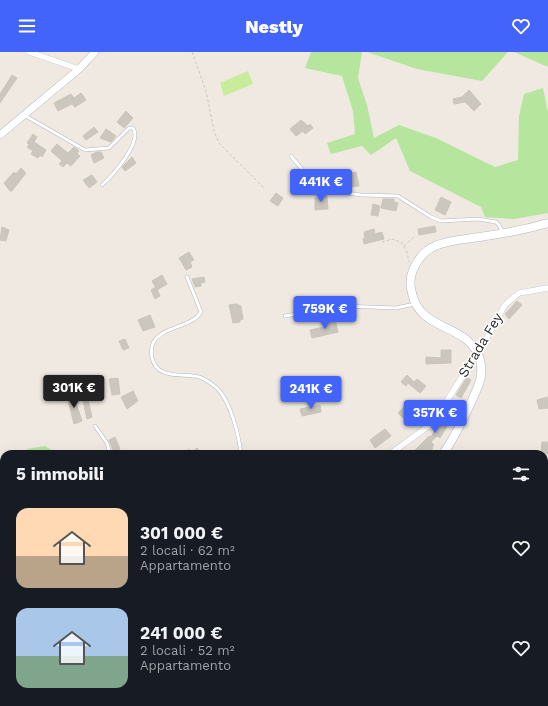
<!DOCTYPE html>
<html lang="it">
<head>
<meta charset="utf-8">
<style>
  body { margin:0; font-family:"Work Sans",sans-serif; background:#242831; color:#f1f3f6; height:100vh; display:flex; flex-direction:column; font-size:15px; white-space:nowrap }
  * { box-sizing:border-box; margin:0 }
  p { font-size:13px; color:#9ea1a6 }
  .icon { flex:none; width:22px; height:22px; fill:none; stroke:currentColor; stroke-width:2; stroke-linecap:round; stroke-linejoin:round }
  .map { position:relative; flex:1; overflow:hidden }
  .drawer { position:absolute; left:0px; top:398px; width:548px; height:256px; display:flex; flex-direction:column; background:#171b24; border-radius:12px 12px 0 0; box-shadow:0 4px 16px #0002 }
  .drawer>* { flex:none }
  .price { position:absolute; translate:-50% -34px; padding:0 9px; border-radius:4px; background:#4264fb; color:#fff; font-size:13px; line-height:26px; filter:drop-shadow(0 1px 2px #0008) }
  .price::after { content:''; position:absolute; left:50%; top:24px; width:12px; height:9px; margin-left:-6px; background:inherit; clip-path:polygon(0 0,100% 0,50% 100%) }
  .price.selected { background:#222; color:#fff }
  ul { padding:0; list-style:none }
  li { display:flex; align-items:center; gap:12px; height:100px; padding:0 16px }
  li span { display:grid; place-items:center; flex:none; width:112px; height:80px; border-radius:12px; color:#555 }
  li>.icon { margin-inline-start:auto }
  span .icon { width:48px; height:48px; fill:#fffc; stroke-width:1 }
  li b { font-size:17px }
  h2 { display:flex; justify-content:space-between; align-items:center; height:48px; padding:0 16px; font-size:17px }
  header { display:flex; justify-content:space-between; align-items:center; height:52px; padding:0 16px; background:#4264fb; color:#fff; font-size:18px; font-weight:800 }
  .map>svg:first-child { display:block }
  .green { fill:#b6e59e }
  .pitch { fill:#c9ec9a }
  .building { fill:#cbc7bf; stroke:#cbc5ba }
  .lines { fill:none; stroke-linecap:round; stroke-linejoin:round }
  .service-casing { stroke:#b4b7c1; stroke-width:4 }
  .minor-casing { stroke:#b4b7c1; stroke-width:6 }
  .tertiary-casing { stroke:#b4b7c1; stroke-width:8 }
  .secondary-casing { stroke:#b4b7c1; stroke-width:9 }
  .path { stroke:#c9c9c9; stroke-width:1; stroke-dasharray:3 2; stroke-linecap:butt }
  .service { stroke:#fff; stroke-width:3 }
  .minor { stroke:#fff; stroke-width:5.5 }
  .tertiary { stroke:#fff; stroke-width:7 }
  .secondary { stroke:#fff; stroke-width:8 }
  .labels { text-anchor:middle; stroke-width:3; stroke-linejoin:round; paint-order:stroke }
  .street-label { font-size:14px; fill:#2e2e2e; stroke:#fff }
</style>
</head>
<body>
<header><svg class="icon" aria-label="menu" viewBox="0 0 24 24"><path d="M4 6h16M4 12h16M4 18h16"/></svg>Nestly<svg class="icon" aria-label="heart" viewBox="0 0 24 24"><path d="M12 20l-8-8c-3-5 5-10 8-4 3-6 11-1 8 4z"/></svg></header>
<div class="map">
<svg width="548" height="654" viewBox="0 0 548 654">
  <rect width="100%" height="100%" fill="#efe9e1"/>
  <path class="green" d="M311,0H362L358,26L367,53L374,86L399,73L436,86L495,115L518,108L519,64L524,42L543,36L548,61V161L514,167L485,165L481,155L410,119L396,86L371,103L362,94L331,102L327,91L355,82L353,59L342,24L305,16Z
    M367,0H508L482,29L417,17Z
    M514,0H548V15Z
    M45,394L54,400V402H24L27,397Z
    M4,435V538L0,533V442Z"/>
  <path class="pitch" d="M248,19L253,32L224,44L220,31Z"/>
  <path class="building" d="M12,23L17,26L0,51V42Z
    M469,38L481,52L474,59L465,50L454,52L453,47L462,45Z
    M81,41L86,48L75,55L72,52L58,59L54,51L71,42L74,46Z
    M126,59L133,66L124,76L117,70Z
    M301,68L308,74L310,72L313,76L305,82L303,79L296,84L290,77Z
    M94,75L98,80L86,88L83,84Z
    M106,77L116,84L111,90L100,86Z
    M33,82L37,85L34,90L46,98L42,105L40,103L38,106L31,102L33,99L27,95L29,93L27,91Z
    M57,92L68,101L74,95L79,99L77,101L80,104L71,114L67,111L63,115L59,112L62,109L51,99Z
    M96,100H101L104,106L94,111L91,103Z
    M132,105L136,111L125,119L122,115Z
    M21,116L26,121L12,139H10L4,131L14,120L16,122Z
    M356,120L359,134L347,135L345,122Z
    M92,123L97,130L89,136L83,128Z
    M301,123L307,131L302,135L298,126Z
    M276,141L283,146L278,154L270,149Z
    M320,144H327L328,157L315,158V146H321Z
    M441,145L451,150L445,163L435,158Z
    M383,147H394V150L398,151L396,159L381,156Z
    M373,152L380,154L378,164L371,163Z
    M435,174L436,180L419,183L418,177Z
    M2,175L9,178L6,189L0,188Z
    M374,177L375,182L382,180L384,187L364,192L363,187L365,186L364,180Z
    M189,200L194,208L190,210L192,215L186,218L179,206Z
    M162,223L167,232L157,238L152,229Z
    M204,225L205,230L201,231V234L195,235L192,227Z
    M156,235L160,244L155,247L151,238Z
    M316,246L317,252L310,254L311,256L300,258L299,249Z
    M517,249L522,253L509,267L505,262Z
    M236,252L241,254L243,267L240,268V270L233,271L229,253Z
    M150,263L155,275L143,279L138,268Z
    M335,267L338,280L312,286L310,278L329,274L328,269Z
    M125,287L129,296L123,298L119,289Z
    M441,298H451V311L426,312V305L441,306Z
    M407,323L414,330L417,327L426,334L420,341L408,331L406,334L401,330Z
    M467,325L471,328L461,346L456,343Z
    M118,326L120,342L112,343L109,327Z
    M85,334L92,365L87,367L80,335Z
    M133,339L138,349L127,357L121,345Z
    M73,342L82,369L74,372L67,344Z
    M548,345V356L539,357L537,348Z
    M407,352L417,362L408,371L398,361Z
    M320,353L321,360L302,364L300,357Z
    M447,357L455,361L440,386L437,384L431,390L434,393L432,395L433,396L428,402H416L413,400L429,384L431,385L437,375L435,374Z
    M385,377L391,384L375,396L370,388Z
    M115,385L120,397L114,400L109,388Z
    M542,390H548V402H541Z
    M197,396L202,402H183L189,397L192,400Z"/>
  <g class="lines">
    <defs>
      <path id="service" d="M24,63L85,98L109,96L129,76H133C143,90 112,124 102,133
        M291,104L312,129L333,139L361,143L398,144L431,165L441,169L478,167L496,170L499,173L503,181
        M187,225L201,260C193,275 162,274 153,291C151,296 151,301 152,306C157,328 183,321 199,325C206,327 212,332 217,336C231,350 239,384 241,402
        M285,264L342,254L396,256L415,252
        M95,374L107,391L110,402
        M544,433L548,472
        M230,650L237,654
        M288,650V654
        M540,651L541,654
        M284,654L285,650"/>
      <path id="minor" d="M29,0L79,17
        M390,402L430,373L436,366L486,287L505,253L519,241L548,236
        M544,550L548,549
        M0,598L4,602
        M57,650V654
        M353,650L357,654"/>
      <path id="tertiary" d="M0,83L79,17L95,0"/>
      <path id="secondary" d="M443,402C454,387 472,350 479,332C482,324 482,316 480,308C469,270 420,281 412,241C410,234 410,225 413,218C417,208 425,198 435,194C451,187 469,187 486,184C507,181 527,177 548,171
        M172,654L174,650"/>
    </defs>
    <use href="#service" class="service-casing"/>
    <use href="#minor" class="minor-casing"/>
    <use href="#tertiary" class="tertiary-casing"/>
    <use href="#secondary" class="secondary-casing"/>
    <path class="path" d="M192,0L206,39L214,79L219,91L264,136
      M382,190L392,187L401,190L407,200L409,210
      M404,194L415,184
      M0,479L4,473
      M0,506L4,505
      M0,620L4,618"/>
    <use href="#service" class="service"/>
    <use href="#minor" class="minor"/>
    <use href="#tertiary" class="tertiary"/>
    <use href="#secondary" class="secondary"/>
  </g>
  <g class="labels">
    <g class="street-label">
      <text transform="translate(480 293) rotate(-59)" y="5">Strada Fey</text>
    </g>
  </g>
</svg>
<b class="price" style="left:321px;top:151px">441K €</b>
<b class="price" style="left:325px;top:278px">759K €</b>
<b class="price selected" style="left:74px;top:357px">301K €</b>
<b class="price" style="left:311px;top:358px">241K €</b>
<b class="price" style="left:435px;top:382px">357K €</b>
<section class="drawer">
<h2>5 immobili<svg class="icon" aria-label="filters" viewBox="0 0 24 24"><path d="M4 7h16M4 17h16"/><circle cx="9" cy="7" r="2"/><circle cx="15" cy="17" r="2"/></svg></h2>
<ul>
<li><span style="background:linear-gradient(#ffd9b3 60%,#b9a48a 0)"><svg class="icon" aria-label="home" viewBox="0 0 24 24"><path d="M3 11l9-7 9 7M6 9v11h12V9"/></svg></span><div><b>301 000 €</b><p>2 locali · 62 m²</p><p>Appartamento</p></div><svg class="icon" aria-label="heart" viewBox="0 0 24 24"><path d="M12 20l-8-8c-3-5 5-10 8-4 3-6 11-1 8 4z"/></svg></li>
<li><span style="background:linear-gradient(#a9c7e8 60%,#7fa58c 0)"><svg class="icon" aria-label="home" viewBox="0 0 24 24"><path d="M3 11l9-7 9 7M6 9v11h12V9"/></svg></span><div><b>241 000 €</b><p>2 locali · 52 m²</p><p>Appartamento</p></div><svg class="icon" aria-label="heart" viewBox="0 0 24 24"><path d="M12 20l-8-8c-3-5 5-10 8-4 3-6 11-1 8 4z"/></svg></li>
</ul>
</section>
</div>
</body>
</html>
